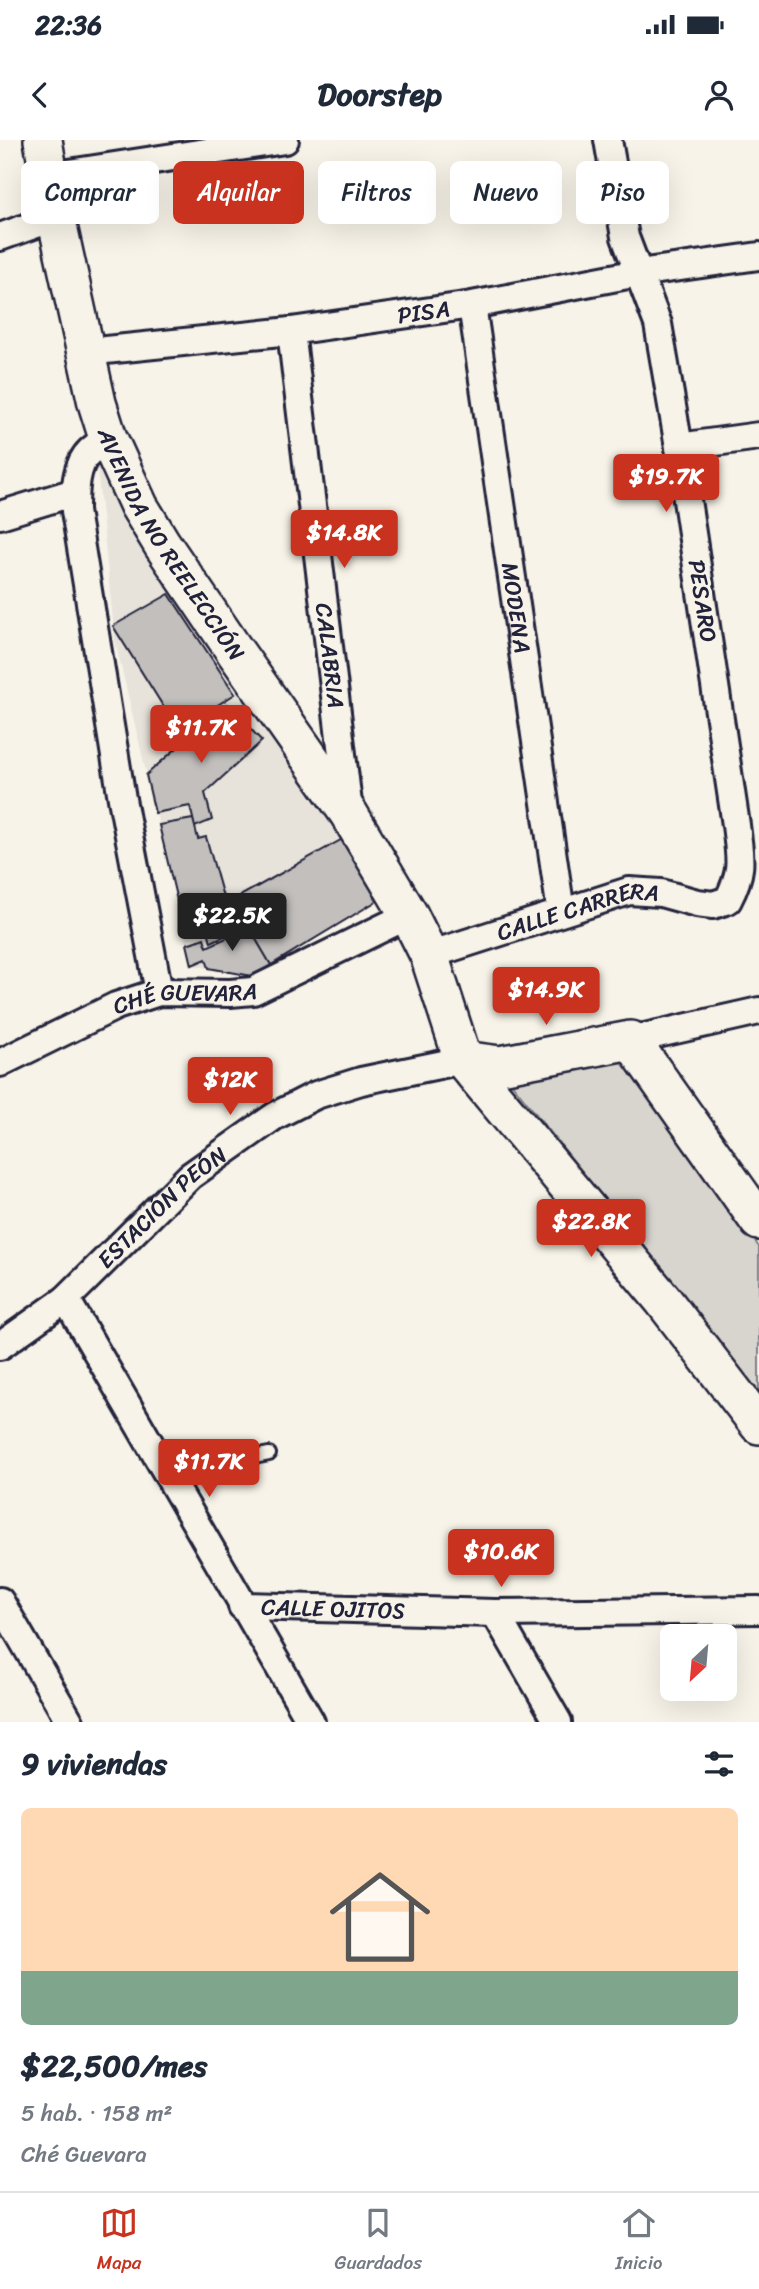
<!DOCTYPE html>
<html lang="es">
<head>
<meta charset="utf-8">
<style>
  body { margin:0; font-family:Sriracha,sans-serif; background:#f2f2f3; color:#1f2937; height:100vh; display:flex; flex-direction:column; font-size:26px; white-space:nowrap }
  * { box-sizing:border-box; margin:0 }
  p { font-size:23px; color:#747a83 }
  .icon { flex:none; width:38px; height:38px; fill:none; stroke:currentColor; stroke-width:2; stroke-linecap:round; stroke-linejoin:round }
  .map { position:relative; height:1582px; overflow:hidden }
  .details { display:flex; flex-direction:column; background:#fff; flex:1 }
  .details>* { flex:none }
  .hud { position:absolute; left:21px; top:21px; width:718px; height:63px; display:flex; gap:14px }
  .needle { width:46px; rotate:206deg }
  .fabs { position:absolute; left:660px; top:1484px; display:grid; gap:14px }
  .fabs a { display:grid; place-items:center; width:77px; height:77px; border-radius:10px; background:#fff; box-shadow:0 7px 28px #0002; font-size:35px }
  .price { position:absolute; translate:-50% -60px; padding:0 16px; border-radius:7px; background:#c8321e; color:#fff; font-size:23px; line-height:46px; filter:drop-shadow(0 2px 4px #0008) }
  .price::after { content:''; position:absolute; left:50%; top:42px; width:21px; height:16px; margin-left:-10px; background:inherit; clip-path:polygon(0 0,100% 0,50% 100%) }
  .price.active { background:#222; color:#fff }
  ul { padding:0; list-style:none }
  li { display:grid; align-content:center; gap:14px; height:371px; padding:0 21px }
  li span { display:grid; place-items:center; height:217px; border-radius:10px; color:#555 }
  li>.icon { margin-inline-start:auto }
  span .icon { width:126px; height:126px; fill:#fffc; stroke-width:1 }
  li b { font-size:30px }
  h2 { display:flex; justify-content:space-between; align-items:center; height:84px; padding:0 21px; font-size:30px }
  .pill { padding:0 24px; border-radius:10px; background:#fff; box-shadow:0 7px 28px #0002; font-size:24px; line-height:63px }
  .pill.active { background:#c8321e; color:#fff }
  .status { display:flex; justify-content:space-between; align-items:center; height:49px; padding:0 35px; background:#fff; direction:ltr }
  .status svg { height:19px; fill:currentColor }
  header { display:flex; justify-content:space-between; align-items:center; height:91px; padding:0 21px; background:#fff; font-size:32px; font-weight:800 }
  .menu { display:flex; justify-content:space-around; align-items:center; height:98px; border-top:2px solid #e0e1e3; background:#fff; font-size:19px; color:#747a83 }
  .menu a { display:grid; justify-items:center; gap:4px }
  .menu .active { color:#c8321e }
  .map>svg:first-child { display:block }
  .built { fill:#e7e3db }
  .green { fill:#d8d5cf; stroke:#7d7c85; stroke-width:2 }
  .building { fill:#c2bfbd; stroke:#22223b; stroke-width:2 }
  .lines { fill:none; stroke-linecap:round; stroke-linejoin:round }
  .lane-casing { stroke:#22223b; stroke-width:18 }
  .street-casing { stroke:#22223b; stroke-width:32 }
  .secondary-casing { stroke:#22223b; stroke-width:42 }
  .lane { stroke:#f7f3e8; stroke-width:12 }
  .street { stroke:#f7f3e8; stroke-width:26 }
  .secondary { stroke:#f7f3e8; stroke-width:37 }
  .labels { text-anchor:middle; stroke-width:6; stroke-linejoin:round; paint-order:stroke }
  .street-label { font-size:23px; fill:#22223b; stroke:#f7f3e8 }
</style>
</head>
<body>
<div class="status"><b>22:36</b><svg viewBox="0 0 49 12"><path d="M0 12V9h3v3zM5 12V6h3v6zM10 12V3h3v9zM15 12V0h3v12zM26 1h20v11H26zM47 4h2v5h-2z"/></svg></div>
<header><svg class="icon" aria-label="back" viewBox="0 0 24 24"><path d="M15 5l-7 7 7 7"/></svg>Doorstep<svg class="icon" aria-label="person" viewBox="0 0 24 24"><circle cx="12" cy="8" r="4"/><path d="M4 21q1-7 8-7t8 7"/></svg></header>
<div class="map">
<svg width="759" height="1582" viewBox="0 0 759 1582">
  <rect width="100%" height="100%" fill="#f7f3e8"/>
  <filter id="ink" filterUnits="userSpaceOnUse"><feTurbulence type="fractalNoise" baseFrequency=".0143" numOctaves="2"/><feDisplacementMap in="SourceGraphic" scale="14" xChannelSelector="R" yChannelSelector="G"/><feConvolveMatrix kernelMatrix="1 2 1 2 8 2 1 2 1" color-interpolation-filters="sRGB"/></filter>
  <g filter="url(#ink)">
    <path class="built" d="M96,318L141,410L390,753L252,836L192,825L115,501Z"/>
    <path class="green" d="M619,911L759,1107V1255L506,936Z"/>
    <path class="building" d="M169,454L235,554L178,590L113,486Z
      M227,564L262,601L205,653L212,680L195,687L190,666L155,673L146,635Z
      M193,679L198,699L206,697L233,792L211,802L200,758L177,761L159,685Z
      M348,696L390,753L271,825L233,760Z
      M244,779L271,825L252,836L209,828L206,819L192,825L187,804L204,798L207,807L242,791L239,781Z"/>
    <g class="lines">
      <defs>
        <path id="lane" d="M168,1334L269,1314"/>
        <g id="street">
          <path d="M49,36L285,0"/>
          <path d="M0,97L56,77"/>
          <path id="s1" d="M472,165L561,772"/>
          <path id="s2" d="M291,191L349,672"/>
          <path id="s3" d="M86,212L291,191L472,165L638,133L759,116"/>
          <path d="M108,298C102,302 95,306 90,311C75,325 75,352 75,371L122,659L159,852"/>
          <path d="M679,307L759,296"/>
          <path d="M0,375L75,352"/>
          <path id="s4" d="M429,815L629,751L661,753L697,763L713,765L728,760C744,729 740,719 736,685L679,307L658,184L625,97L608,0"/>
          <path d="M631,900L759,871"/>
          <path id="s5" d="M0,923L116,866L159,852L230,853L253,851L409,775"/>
          <path d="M66,1159L311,1582"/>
          <path id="s6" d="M0,1206L66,1159L190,1036L275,976L316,955L361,941L463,920"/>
          <path d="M0,1461L70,1582"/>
          <path id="s7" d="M242,1466L495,1473L759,1470"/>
          <path d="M495,1473L558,1582"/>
        </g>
        <g id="secondary">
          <path id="s8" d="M43,0L56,77L97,263L108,298L139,366L162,404L232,507L349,674L409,775L429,815L463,920L663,1160L759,1285"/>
          <path d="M463,920L500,925L631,900L759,1081"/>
        </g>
      </defs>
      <use href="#lane" class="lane-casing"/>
      <use href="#street" class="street-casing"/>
      <use href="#secondary" class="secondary-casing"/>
      <use href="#lane" class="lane"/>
      <use href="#street" class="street"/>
      <use href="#secondary" class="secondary"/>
    </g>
  </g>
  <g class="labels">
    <g class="street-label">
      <text dy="8" stroke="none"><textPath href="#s3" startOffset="340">PISA</textPath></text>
      <text dy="8" stroke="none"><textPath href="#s8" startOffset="429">AVENIDA NO REELECCIÓN</textPath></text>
      <text transform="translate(703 461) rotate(81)" y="8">PESARO</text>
      <text dy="8" stroke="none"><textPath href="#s1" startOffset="306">MODENA</textPath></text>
      <text dy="8" stroke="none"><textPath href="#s2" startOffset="327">CALABRIA</textPath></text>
      <text dy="8" stroke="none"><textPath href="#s4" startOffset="156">CALLE CARRERA</textPath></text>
      <text dy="8" stroke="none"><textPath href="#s5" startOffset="200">CHÉ GUEVARA</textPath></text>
      <text dy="8" stroke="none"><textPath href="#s6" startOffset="214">ESTACIÓN PEÓN</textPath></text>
      <text dy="8" stroke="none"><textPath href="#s7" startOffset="91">CALLE OJITOS</textPath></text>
    </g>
  </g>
</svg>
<div class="fabs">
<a><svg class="needle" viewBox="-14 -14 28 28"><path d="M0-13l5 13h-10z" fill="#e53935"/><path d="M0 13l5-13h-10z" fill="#747a83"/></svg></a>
</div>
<b class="price" style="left:666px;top:374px">$19.7K</b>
<b class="price" style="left:344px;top:430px">$14.8K</b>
<b class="price" style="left:201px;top:625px">$11.7K</b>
<b class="price active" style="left:232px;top:813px">$22.5K</b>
<b class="price" style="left:546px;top:887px">$14.9K</b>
<b class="price" style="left:230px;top:977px">$12K</b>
<b class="price" style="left:591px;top:1119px">$22.8K</b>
<b class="price" style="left:209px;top:1359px">$11.7K</b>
<b class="price" style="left:501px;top:1449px">$10.6K</b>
<div class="hud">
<a class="pill">Comprar</a>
<a class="pill active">Alquilar</a>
<a class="pill">Filtros</a>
<a class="pill">Nuevo</a>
<a class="pill">Piso</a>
</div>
</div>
<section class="details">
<h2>9 viviendas<svg class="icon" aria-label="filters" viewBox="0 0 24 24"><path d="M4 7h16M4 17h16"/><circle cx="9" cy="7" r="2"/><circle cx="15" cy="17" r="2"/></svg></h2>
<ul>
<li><span style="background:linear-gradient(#ffd9b3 75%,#7fa58c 0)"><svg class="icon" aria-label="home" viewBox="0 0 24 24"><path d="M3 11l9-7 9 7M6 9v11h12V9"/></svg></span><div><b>$22,500/mes</b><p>5 hab. · 158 m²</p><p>Ché Guevara</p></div></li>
</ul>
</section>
<nav class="menu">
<a class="active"><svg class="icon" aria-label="map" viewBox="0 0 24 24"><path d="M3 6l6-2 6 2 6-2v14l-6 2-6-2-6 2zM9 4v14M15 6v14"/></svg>Mapa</a>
<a><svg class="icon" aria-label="saved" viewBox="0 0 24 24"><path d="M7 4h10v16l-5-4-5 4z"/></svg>Guardados</a>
<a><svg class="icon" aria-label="home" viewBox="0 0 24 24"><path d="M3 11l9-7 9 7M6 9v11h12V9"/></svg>Inicio</a>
</nav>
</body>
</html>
